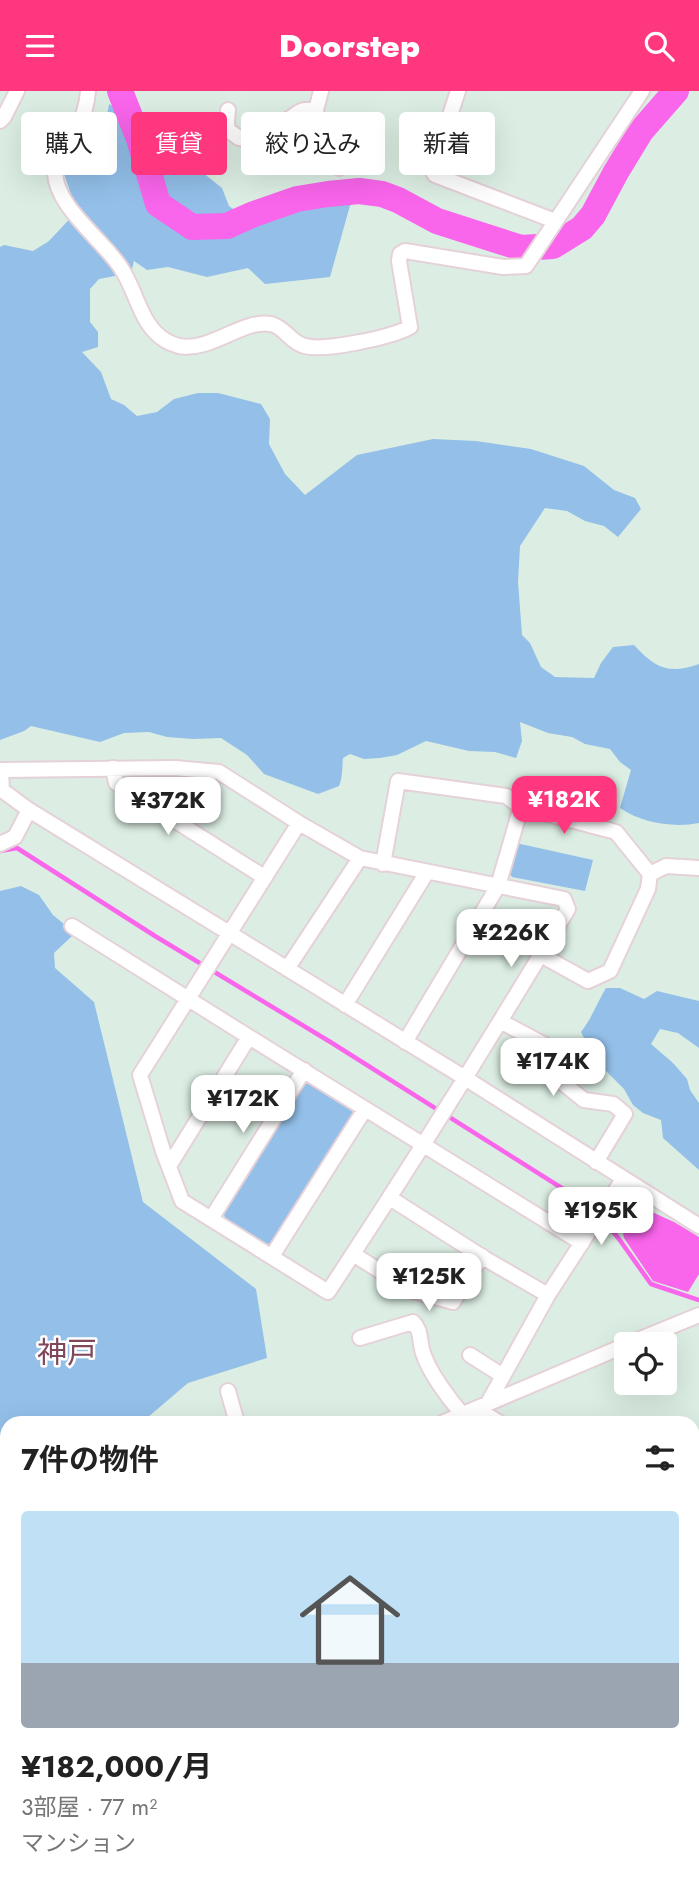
<!DOCTYPE html>
<html lang="ja">
<head>
<meta charset="utf-8">
<style>
  body { margin:0; font-family:Jost,"Noto Sans JP",sans-serif; background:#f2f2f2; color:#222; height:100vh; display:flex; flex-direction:column; font-size:26px; white-space:nowrap }
  * { box-sizing:border-box; margin:0 }
  p { font-size:23px; color:#767676 }
  .icon { flex:none; width:38px; height:38px; fill:none; stroke:currentColor; stroke-width:2; stroke-linecap:round; stroke-linejoin:round }
  .map { position:relative; flex:1; overflow:hidden }
  .sheet { position:absolute; left:0px; top:1325px; width:700px; height:471px; display:flex; flex-direction:column; background:#fff; border-radius:21px 21px 0 0; box-shadow:0 7px 28px #0002 }
  .sheet>* { flex:none }
  .guide { position:absolute; left:21px; top:21px; width:658px; height:63px; display:flex; gap:14px }
  .buttons { position:absolute; left:614px; top:1241px; display:grid; gap:14px }
  .buttons a { display:grid; place-items:center; width:63px; height:63px; border-radius:7px; background:#fff; box-shadow:0 7px 28px #0002; font-size:35px }
  .price { position:absolute; translate:-50% -60px; padding:0 16px; border-radius:14px; background:#fff; color:#222; font-size:23px; line-height:46px; filter:drop-shadow(0 2px 4px #0008) }
  .price::after { content:''; position:absolute; left:50%; top:42px; width:21px; height:16px; margin-left:-10px; background:inherit; clip-path:polygon(0 0,100% 0,50% 100%) }
  .price.current { background:#ff377e; color:#fff }
  ul { padding:0; list-style:none }
  li { display:grid; align-content:center; gap:14px; height:371px; padding:0 21px }
  li span { display:grid; place-items:center; height:217px; border-radius:7px; color:#555 }
  li>.icon { margin-inline-start:auto }
  span .icon { width:126px; height:126px; fill:#fffc; stroke-width:1 }
  li b { font-size:30px }
  h2 { display:flex; justify-content:space-between; align-items:center; height:84px; padding:0 21px; font-size:30px }
  .pill { padding:0 24px; border-radius:7px; background:#fff; box-shadow:0 7px 28px #0002; font-size:24px; line-height:63px }
  .pill.current { background:#ff377e; color:#fff }
  header { display:flex; justify-content:space-between; align-items:center; height:91px; padding:0 21px; background:#ff377e; color:#fff; font-size:32px; font-weight:800 }
  .map>svg:first-child { display:block }
  .green { fill:#93bfe9 }
  .water { fill:#f965eb }
  .lines { fill:none; stroke-linecap:round; stroke-linejoin:round }
  .stream { stroke:#f965eb; stroke-width:4.5 }
  .river { stroke:#f965eb; stroke-width:26 }
  .minor-casing { stroke:#e5d1d8; stroke-width:18 }
  .minor { stroke:#fff; stroke-width:14 }
  .labels { text-anchor:middle; stroke-width:5; stroke-linejoin:round; paint-order:stroke }
  .neighbourhood-label { font-size:30px; fill:#80475b; stroke:#fff }
</style>
</head>
<body>
<header><svg class="icon" aria-label="menu" viewBox="0 0 24 24"><path d="M4 6h16M4 12h16M4 18h16"/></svg>Doorstep<svg class="icon" aria-label="search" viewBox="0 0 24 24"><circle cx="10" cy="10" r="6"/><path d="M15 15l6 6"/></svg></header>
<div class="map">
<svg width="699" height="1794" viewBox="0 0 699 1794">
  <rect width="100%" height="100%" fill="#dceee3"/>
  <path class="green" d="M109,13L119,19L129,39L131,63L158,82L178,62L222,97L229,115L256,134L299,117L322,110L351,111L330,186L265,193L248,177L207,186L168,176L147,179L134,170L131,182L99,188L90,198V231L98,241V256L82,261L101,281L111,308L124,314L137,325L157,321L174,308L198,302H218L261,313L270,328L269,353L285,383L305,404L357,364L433,348L476,350L531,358L584,375L614,399L635,407L641,418L618,446L604,435L585,430L567,420L545,417L520,455L518,491L522,544L530,552L541,576L555,586L594,587L601,572L613,556L634,554C655,577 669,584 699,573V732C673,737 642,732 620,717L631,679L620,671L610,658L585,653L572,646L548,642L520,631L522,650L516,667L495,661L469,660L426,650L397,664L380,667L364,668L350,663L343,667C342,677 343,685 339,695L318,703L264,683L247,664L221,647L193,648L167,646L149,641L124,642L100,651L31,635L24,640L0,649V156L4,154L33,160L49,150L77,120L64,83L70,71L103,74L102,53Z
    M516,752L593,769L585,800L512,786L508,781Z
    M21,795L39,804L53,824L64,833L72,845L54,862L55,877L94,911L143,1111L256,1198L267,1267L188,1292L141,1332H7V1402L0,1398V800Z
    M606,897H620L644,908L657,900L699,910V957L678,942L660,938L651,953L673,972L687,988L690,999L699,1012V1079L663,1047L661,1029L643,1022L633,1014L624,998L595,969L581,941C592,927 597,912 606,897Z
    M302,992H310L351,1019L354,1023L274,1152L267,1153L225,1127L223,1120Z
    M699,1522V1766H693V1523Z
    M0,1650L7,1652V1788L618,1789L616,1794H0Z"/>
  <path class="water" d="M630,1111L674,1131L699,1146V1183L688,1201L653,1190L624,1147L620,1127Z"/>
  <g class="lines">
    <path class="stream" d="M0,760L17,757L155,845L332,952L595,1118L619,1148L651,1193L699,1209"/>
    <path class="river" d="M120,0L139,48L158,113L192,136L227,135L254,123L297,108L328,103L359,100L382,103L398,109L437,130L521,157L553,155L582,137L593,124L616,81L641,40L676,0
      M693,1509L699,1508
      M0,1651H7"/>
    <defs>
      <path id="minor" d="M88,0C87,15 83,27 76,40C69,53 54,67 55,82C56,116 104,150 121,177C135,198 139,225 156,242C163,249 171,253 179,255C211,261 242,228 271,233C284,236 290,250 302,254C320,262 392,246 410,236L399,170L400,163L405,160L503,176L526,175L642,0
        M321,0L316,19L319,35L339,77
        M458,0L432,79L435,84L555,130
        M228,19L227,31L228,39L239,47L248,49L256,47L269,38L286,30L299,21L304,19H316
        M0,30L4,26L17,0
        M113,677L116,692L264,786
        M299,732L140,984L163,1060L182,1110L328,1201C411,1075 491,947 568,818L564,808L360,767L299,732L219,681L175,677L1,679L2,699L29,719L465,987L699,1135
        M0,753L15,746L29,719
        M383,773L398,690L506,705L521,716L616,741L650,783L648,798L610,880L588,890L541,864
        M650,783L666,775L699,777
        M72,835L249,946L582,1152
        M287,878L360,767
        M345,914L427,781
        M500,930L547,955L563,992L584,1009L613,1013L625,1023L596,1071
        M405,951L498,795L521,716
        M169,1075L249,946
        M390,1107L484,1167L548,1204
        M211,1128L304,979
        M353,1163L410,1199L453,1211L482,1165
        M272,1165L365,1018
        M360,1247L413,1231C422,1240 419,1250 423,1262C429,1281 449,1308 462,1323
        M628,1253L699,1224
        M470,1264L503,1285
        M228,1300L237,1332
        M488,1312L548,1204L623,1088
        M480,1316L485,1323L500,1332
        M442,1332L626,1254
        M693,1443L699,1439
        M0,1525H7
        M0,1537L7,1535"/>
    </defs>
    <use href="#minor" class="minor-casing"/>
    <use href="#minor" class="minor"/>
  </g>
  <g class="labels">
    <g class="neighbourhood-label">
      <text x="67" y="1272">神戸</text>
    </g>
  </g>
</svg>
<div class="buttons">
<a><svg class="icon" aria-label="locate" viewBox="0 0 24 24"><circle cx="12" cy="12" r="6"/><path d="M12 2v4M12 18v4M2 12h4M18 12h4"/></svg></a>
</div>
<b class="price current" style="left:564px;top:745px">¥182K</b>
<b class="price" style="left:168px;top:746px">¥372K</b>
<b class="price" style="left:511px;top:878px">¥226K</b>
<b class="price" style="left:553px;top:1007px">¥174K</b>
<b class="price" style="left:243px;top:1044px">¥172K</b>
<b class="price" style="left:601px;top:1156px">¥195K</b>
<b class="price" style="left:429px;top:1222px">¥125K</b>
<div class="guide">
<a class="pill">購入</a>
<a class="pill current">賃貸</a>
<a class="pill">絞り込み</a>
<a class="pill">新着</a>
</div>
<section class="sheet">
<h2>7件の物件<svg class="icon" aria-label="filters" viewBox="0 0 24 24"><path d="M4 7h16M4 17h16"/><circle cx="9" cy="7" r="2"/><circle cx="15" cy="17" r="2"/></svg></h2>
<ul>
<li><span style="background:linear-gradient(#bfe0f5 70%,#9aa5b1 0)"><svg class="icon" aria-label="home" viewBox="0 0 24 24"><path d="M3 11l9-7 9 7M6 9v11h12V9"/></svg></span><div><b>¥182,000/月</b><p>3部屋 · 77 m²</p><p>マンション</p></div></li>
</ul>
</section>
</div>
</body>
</html>
